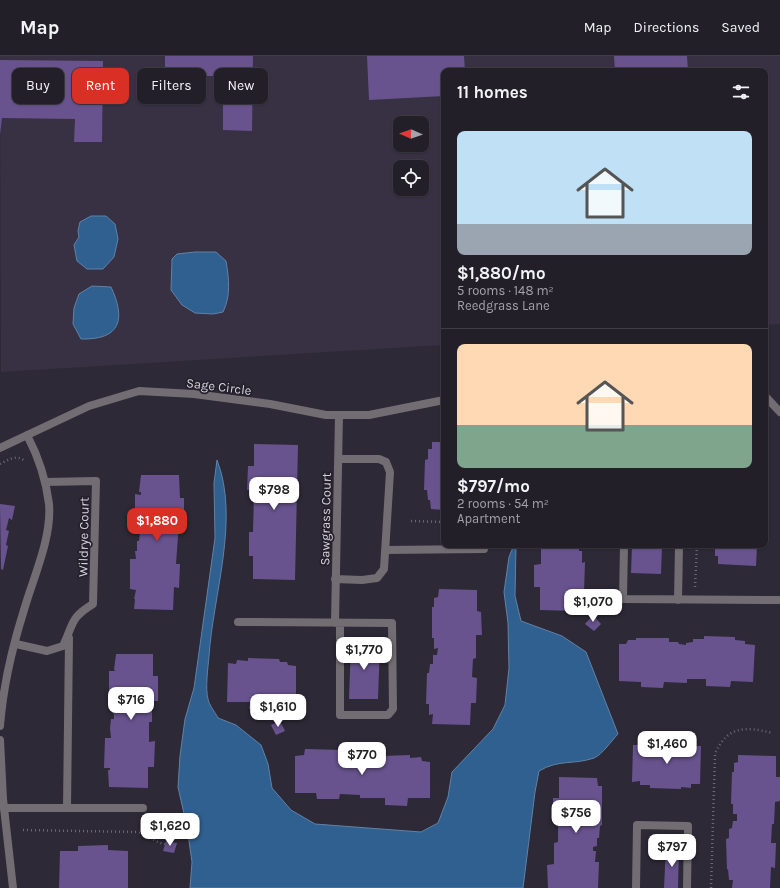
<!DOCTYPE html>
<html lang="en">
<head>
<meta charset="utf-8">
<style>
  body { margin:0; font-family:Karla,sans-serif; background:#2a2730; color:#f1f3f6; height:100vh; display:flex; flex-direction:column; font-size:15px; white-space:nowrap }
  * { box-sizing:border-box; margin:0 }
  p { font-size:13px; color:#a2a2a8 }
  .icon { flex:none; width:22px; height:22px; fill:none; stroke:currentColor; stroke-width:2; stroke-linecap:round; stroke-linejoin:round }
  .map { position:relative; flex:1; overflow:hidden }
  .drawer { position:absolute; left:441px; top:12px; width:327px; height:480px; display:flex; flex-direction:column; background:#221f28; border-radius:8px; box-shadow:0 1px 3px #0004,0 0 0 1px #3f3d45 }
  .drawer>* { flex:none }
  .guide { position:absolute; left:12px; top:12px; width:369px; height:36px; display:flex; gap:8px }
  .needle { width:26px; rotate:272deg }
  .tools { position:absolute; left:393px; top:60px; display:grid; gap:8px }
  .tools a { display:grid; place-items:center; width:36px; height:36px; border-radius:8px; background:#221f28; box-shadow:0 1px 3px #0004,0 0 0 1px #3f3d45; font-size:20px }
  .price { position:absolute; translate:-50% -34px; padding:0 9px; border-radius:8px; background:#fff; color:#222; font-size:13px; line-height:26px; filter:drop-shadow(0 1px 2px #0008) }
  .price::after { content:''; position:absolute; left:50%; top:24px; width:12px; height:9px; margin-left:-6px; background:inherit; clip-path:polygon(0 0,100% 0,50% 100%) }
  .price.selected { background:#d93025; color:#fff }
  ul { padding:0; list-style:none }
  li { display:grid; align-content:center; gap:8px; height:212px; padding:0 16px }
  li+li { border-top:1px solid #3f3d45 }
  li span { display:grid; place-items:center; height:124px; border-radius:8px; color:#555 }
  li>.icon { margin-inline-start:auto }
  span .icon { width:72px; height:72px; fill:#fffc; stroke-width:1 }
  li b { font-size:17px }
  h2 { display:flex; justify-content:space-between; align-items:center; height:48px; padding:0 16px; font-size:17px }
  .pill { padding:0 14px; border-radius:8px; background:#221f28; box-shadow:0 1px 3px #0004,0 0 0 1px #3f3d45; font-size:14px; line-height:36px }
  .pill.selected { background:#d93025; color:#fff }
  header { display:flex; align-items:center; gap:24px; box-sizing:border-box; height:56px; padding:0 20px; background:#221f28; border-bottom:1px solid #3f3d45 }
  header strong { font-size:19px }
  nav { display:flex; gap:22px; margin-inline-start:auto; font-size:14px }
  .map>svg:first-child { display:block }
  .built { fill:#373143; fill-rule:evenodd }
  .water { fill:#2f6090; stroke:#6182a6 }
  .building { fill:#68538e }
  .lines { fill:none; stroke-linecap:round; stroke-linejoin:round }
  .path { stroke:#6c6974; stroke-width:2.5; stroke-dasharray:1 3; stroke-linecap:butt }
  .lane { stroke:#726d72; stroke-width:8 }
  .street { stroke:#726d72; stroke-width:8 }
  .labels { text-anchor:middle; stroke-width:3.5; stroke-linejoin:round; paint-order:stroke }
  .street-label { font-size:13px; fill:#d5d2da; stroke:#24202c }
</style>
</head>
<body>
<header>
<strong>Map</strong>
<nav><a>Map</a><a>Directions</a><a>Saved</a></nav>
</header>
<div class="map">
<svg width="780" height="832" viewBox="0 0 780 832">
  <rect width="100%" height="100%" fill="#2d2936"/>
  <path class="built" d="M0,0H780V268L765,269V15H444V289L1,316ZM400,67H422V89H400ZM400,111H422V133H400Z"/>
  <path class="water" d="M91,160H106L115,168L118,183L114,201L103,213H87L77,205L74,189L79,181L78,175L80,166Z
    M195,196H216L226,205C229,222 231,240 223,256L213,258L195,257L182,249L171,234L172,203L177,198Z
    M92,230L111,231C126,263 121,284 81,283L73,268L74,252L79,238Z
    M217,404C240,463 213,539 209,600C208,612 205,632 208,643C209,649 215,656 218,662L236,669L261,689L268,708L272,732L291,754L315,768L421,776L438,767L448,741L452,716L493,673L505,649L509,612L508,567L504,536L509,501L514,489H516L515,540L521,565L562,580L586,596L618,678C611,685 603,698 594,702C574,709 559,703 539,715L535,736L523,832H190L192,806L187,771L178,731L180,700L185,663L194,632L215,482L214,427Z"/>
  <path class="building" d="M165,0H253L252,75L223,74V20H165Z
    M367,0H464L465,15H444V40L369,44Z
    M614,0H687L688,15H615Z
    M0,4L103,5L102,86H74L75,63L2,62L0,79Z
    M432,386H444V454L431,453L430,444H428L427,434H424L425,404L428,403V393H432Z
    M254,388L298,389L295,524L253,523V500H249V476H253L254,434H247L248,410H254Z
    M141,419H179L180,442H184V466H179L176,508H180L179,532L174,531L173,554L134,553L135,543H134L136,534L130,533V503H136L135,495H137V485H139L140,477H138L139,469H141V467L135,468V438L141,439V436H139Z
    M0,448L15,450L12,464L9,462L6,474L9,475L6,489L8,490L3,514L1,513V516Z
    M541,489H579V495H582V507L585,506L584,536H580V546H577L576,555L540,554V531H534V509L541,508Z
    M632,489H662L661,518L631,517Z
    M715,489H757L756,510L718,508V500H715Z
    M439,533L477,534V555L481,556L482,579H476V602L473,603L472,621L477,622L476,647H471L470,669L432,668L433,658L429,659V648H426L427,617H429L430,608H433V599H437L438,592L434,593V582H432V551H434V542L438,541Z
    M593,559L601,568L594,575L585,568Z
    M704,580L735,581V584L745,585V588L755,589L753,626L731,625L730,631L706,630V623H687V627L664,626L663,632L641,631V626L619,625V588H626L628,584H636V582H669V586H678L679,588L686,589V587L693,586V583H704Z
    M351,587L380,588L378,643H349Z
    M116,598H153V620H158V645H152V666H149V686L155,685L154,711H148V732L109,731L108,714H110V712H104L105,682H111L110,672L111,663H114L113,648L115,646H109V615H116L114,614Z
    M248,602L279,603L280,606H287L288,609L296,610V648L273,647V653H249L250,646H227L228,607L236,608L237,604L248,605Z
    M280,665L285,675L276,679L271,669Z
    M655,683H679L680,690H701L700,728H691V732L681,731V733L650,732V729H640V725L632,726L633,689H655Z
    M305,693L343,694V697L355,695V701L410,699V702L421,701L422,705L430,706V742H408L407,750L385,749V742H360V739L340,738L339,743H317L316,737H295V700L304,699Z
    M738,699L776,700V721H780V745L775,746L774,768H772L771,787H776L775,812L771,811L770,832H732L733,824H729L728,813L727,814L726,783L729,782V773L732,772L733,765H737V758H733V748H731L732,716H734V707L738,706Z
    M559,721L597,722L598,730H602V769L600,770L599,782H597V790L593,791V795H596L595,806H599L598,832H548L547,809L554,808V787L558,786V767H553V742H559Z
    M166,785L177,787L174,797L163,795Z
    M108,789V794L128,795V832H59L60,795H78V790Z
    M666,791H679L678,832H664Z"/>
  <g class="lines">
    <path class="path" d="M0,408C8,404 16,398 25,405
      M411,465L444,466
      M695,531L697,489
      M23,774L136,776C147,777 154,787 166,788
      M711,832L715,698C727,670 745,670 772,677"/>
    <path class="lane" d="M624,489L623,543L780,544
      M385,494L484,493
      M335,523L362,524L377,522L384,513L390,416L386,406L379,403H338
      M678,544L679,489
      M238,566L392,567L393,653L388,659H340V567
      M335,567L339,359
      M16,588L47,595L63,590C74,567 70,562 93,548L96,425L45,426
      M4,752H143
      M67,752L69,582
      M636,832L637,769L688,770L687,832"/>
    <path class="street" d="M765,340L780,356
      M0,392L89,350L139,335L194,338L270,348L326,359H369L444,344
      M0,670C3,631 12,592 24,554C33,522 52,482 49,448C46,423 39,402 27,379
      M0,684L3,743L13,832"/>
  </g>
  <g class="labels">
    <g class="street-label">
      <text transform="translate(219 330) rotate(7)" y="5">Sage Circle</text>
      <text transform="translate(325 463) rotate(-89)" y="5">Sawgrass Court</text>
      <text transform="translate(83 481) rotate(-89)" y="5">Wildrye Court</text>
    </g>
  </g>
</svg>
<div class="tools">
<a><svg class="needle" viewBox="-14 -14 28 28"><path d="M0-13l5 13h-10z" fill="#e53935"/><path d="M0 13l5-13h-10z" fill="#a2a2a8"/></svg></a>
<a><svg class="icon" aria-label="locate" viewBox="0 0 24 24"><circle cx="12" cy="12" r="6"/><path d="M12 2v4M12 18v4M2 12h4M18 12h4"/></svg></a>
</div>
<b class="price" style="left:274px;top:455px">$798</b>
<b class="price selected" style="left:157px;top:486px">$1,880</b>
<b class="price" style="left:593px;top:567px">$1,070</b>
<b class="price" style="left:364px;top:615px">$1,770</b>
<b class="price" style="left:131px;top:665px">$716</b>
<b class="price" style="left:278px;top:672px">$1,610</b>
<b class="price" style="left:667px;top:709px">$1,460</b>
<b class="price" style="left:362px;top:720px">$770</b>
<b class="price" style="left:576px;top:778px">$756</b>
<b class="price" style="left:170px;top:791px">$1,620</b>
<b class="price" style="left:672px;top:812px">$797</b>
<div class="guide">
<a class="pill">Buy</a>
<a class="pill selected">Rent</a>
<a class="pill">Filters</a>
<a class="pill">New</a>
</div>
<section class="drawer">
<h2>11 homes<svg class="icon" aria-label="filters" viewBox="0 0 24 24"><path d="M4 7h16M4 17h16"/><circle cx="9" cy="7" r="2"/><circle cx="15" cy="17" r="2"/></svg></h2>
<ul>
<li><span style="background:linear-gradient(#bfe0f5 75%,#9aa5b1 0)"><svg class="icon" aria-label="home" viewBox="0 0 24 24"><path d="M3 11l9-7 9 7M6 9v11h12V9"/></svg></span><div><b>$1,880/mo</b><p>5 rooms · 148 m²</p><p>Reedgrass Lane</p></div></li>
<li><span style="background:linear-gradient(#ffd9b3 65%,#7fa58c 0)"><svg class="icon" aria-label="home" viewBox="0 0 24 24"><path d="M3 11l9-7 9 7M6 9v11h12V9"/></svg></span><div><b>$797/mo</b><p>2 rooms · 54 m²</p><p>Apartment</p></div></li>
</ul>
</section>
</div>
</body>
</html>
